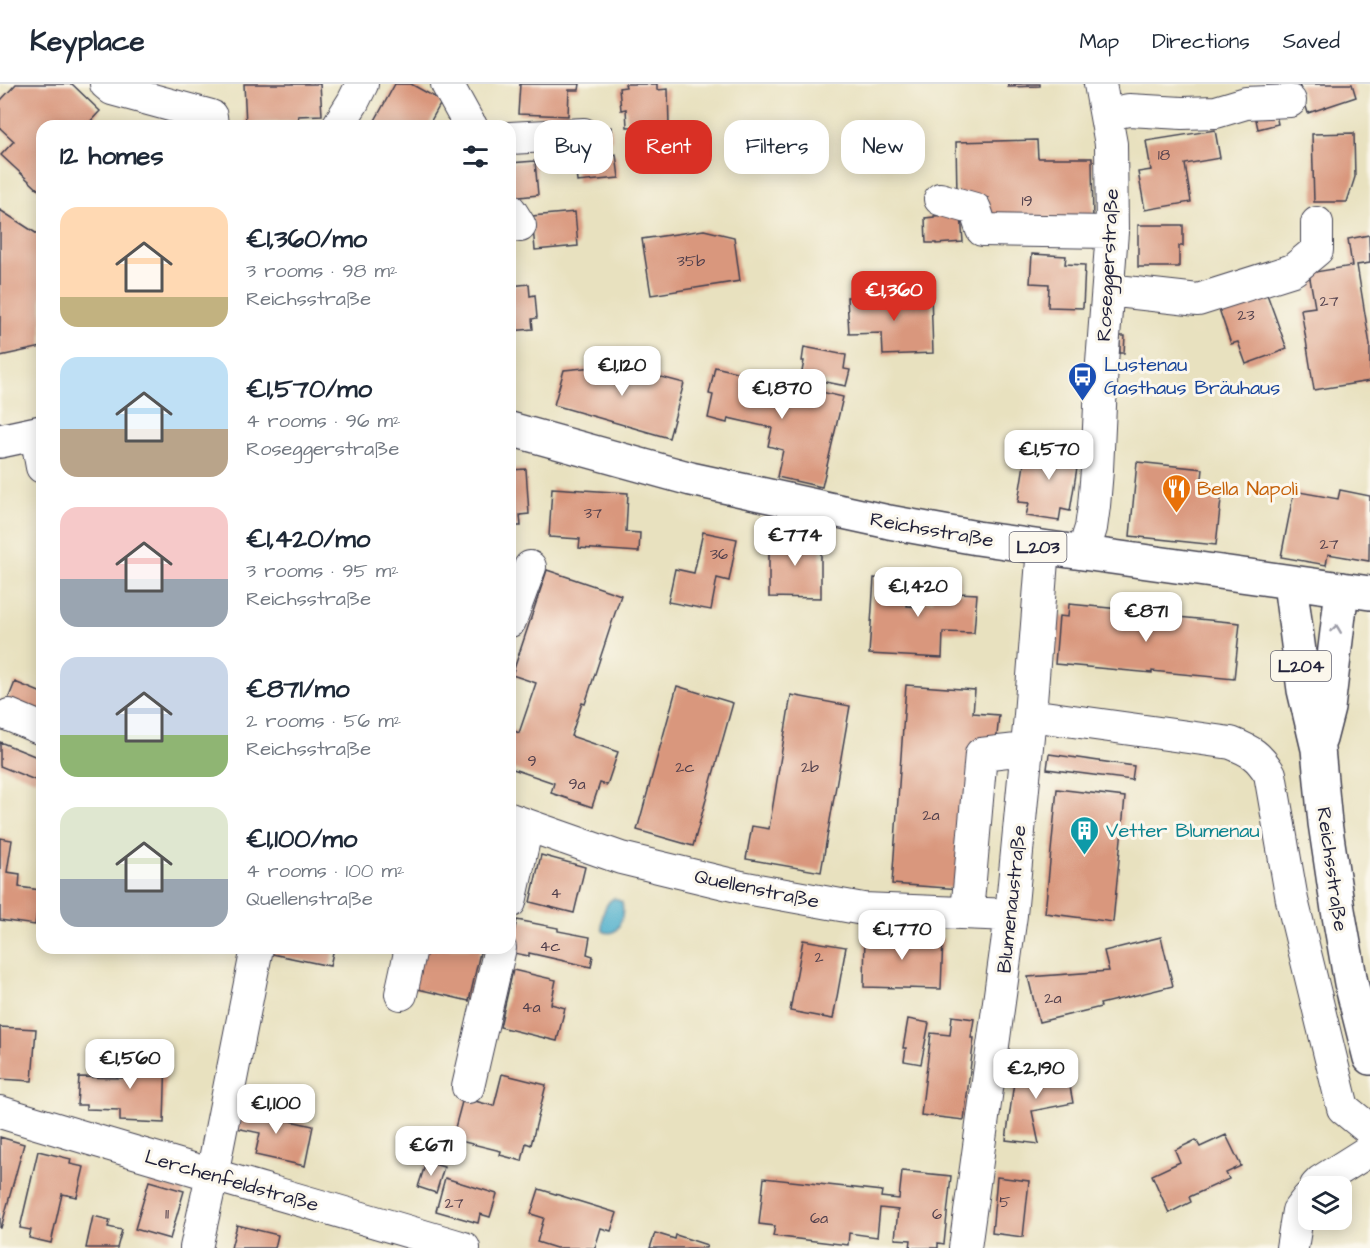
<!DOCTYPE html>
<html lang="en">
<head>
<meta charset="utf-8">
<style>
  body { margin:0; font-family:"Architects Daughter",sans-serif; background:#f2f2f3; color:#1f2937; height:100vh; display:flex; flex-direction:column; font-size:22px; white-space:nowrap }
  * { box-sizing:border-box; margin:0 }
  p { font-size:20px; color:#747a83 }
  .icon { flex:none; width:33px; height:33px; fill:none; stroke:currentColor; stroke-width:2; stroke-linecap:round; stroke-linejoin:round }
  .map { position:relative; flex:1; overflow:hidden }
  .details { position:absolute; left:36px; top:36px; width:480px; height:834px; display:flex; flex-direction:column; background:#fff; border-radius:18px; box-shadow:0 3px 15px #0003 }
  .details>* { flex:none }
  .banner { position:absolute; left:534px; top:36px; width:570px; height:54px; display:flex; gap:12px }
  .fabs { position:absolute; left:1298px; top:1092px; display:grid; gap:12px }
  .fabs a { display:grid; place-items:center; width:54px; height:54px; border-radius:12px; background:#fff; box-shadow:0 3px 15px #0003; font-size:30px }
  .price { position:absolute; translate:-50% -51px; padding:0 14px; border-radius:12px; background:#fff; color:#222; font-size:20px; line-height:39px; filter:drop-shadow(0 2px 3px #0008) }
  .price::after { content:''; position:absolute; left:50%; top:36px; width:18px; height:14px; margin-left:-9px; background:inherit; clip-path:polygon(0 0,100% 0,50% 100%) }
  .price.current { background:#d93025; color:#fff }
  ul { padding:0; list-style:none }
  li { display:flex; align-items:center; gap:18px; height:150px; padding:0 24px }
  li span { display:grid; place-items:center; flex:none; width:168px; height:120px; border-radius:18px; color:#555 }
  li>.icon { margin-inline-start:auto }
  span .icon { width:72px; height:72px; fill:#fffc; stroke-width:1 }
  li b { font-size:26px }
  h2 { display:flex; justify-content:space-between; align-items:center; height:72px; padding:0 24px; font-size:26px }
  .chip { padding:0 21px; border-radius:18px; background:#fff; box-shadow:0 3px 15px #0003; font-size:21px; line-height:54px }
  .chip.current { background:#d93025; color:#fff }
  header { display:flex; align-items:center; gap:36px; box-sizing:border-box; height:84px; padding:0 30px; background:#fff; border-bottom:2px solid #e0e1e3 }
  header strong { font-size:28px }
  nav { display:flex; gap:33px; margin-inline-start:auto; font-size:21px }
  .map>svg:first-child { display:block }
  .water { fill:#4caecb; stroke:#376883; stroke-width:1.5 }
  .building { fill:#d9977d }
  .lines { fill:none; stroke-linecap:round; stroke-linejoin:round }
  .minor-casing { stroke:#403f4f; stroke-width:34 }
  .major-casing { stroke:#403f4f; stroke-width:36 }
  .minor { stroke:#fff; stroke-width:32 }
  .major { stroke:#fff; stroke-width:33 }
  .oneway { stroke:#9c9ca7 }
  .labels { text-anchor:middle; stroke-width:6; stroke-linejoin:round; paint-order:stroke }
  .number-label { font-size:16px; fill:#503f4c }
  .shield { fill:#fbf7ec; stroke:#636270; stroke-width:1.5 }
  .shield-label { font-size:18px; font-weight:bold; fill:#22223b }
  .street-label { font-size:20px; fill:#22223b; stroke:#fbf7ec }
  .transit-label { font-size:20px; fill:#164399; stroke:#fbf7ec; text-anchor:start }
  .food-label { font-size:20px; fill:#c56008; stroke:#fbf7ec; text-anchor:start }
  .culture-label { font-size:20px; fill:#0d838f; stroke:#fbf7ec; text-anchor:start }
</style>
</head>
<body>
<header>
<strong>Keyplace</strong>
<nav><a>Map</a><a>Directions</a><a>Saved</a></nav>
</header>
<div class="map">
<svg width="1370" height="1164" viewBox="0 0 1370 1164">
  <rect width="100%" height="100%" fill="#fbf7ec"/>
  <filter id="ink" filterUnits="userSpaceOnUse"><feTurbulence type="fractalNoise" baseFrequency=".0167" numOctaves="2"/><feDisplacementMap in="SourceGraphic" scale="12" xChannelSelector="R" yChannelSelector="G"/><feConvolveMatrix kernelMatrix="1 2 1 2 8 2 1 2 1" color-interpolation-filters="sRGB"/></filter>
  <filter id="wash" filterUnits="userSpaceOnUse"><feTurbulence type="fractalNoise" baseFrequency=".008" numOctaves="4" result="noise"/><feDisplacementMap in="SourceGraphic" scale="24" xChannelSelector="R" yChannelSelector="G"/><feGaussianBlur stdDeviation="1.35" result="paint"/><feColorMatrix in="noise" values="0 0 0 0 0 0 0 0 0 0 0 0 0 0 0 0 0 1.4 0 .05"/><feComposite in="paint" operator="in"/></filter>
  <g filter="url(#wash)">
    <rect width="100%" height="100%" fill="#e8e1bf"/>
    <path class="water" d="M614,814L622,818C625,830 619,856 603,847C600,836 604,819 614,814Z"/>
    <g id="blocks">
      <path class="building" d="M16,0H72L100,27L86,42H42V109L1,71L14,57L0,44V17Z
        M244,0H320L322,31L298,32L299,37L246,40Z
        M395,0H411L442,17L428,42H372Z
        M520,0H580L579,6H569L568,32L518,30Z
        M625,0H657V6L668,5L669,42L627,43L626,25L621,26L619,4L626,3Z
        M1008,0H1040V2L1008,3Z
        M1299,0H1352L1356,13L1308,29Z
        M1275,26L1278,40L1258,45L1255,31Z
        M611,43L612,55L609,56L610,71L616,70L619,94L577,98L574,63L592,45Z
        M1215,46L1220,74L1185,80L1191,118L1145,126L1138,88L1151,86L1146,57Z
        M1354,49L1355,93L1347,118H1314L1312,50Z
        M1037,56L1038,74H1092L1093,141L986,130L988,114L957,110L956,58Z
        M535,77L538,111L510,114V79Z
        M0,126L42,153V263L0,272Z
        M575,128L578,162L535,166L532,132Z
        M961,130L963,158L936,160V159H926L925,134L934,133V132Z
        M1138,141H1183V162H1179V183H1138Z
        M704,146L734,153L740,197L651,211L642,155Z
        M1369,151L1370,179L1357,181L1370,261V297L1314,306L1301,225L1315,223L1309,189L1352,182L1348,155Z
        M1032,170L1066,172L1065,180L1085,181L1083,224L1048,223L1049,200L1030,199Z
        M529,200L530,212L535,211L537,234L532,235L533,245L510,247V202Z
        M1264,202L1287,265L1246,280L1238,258L1231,260L1217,219Z
        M931,210L933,269L883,271L882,249L849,250L847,213Z
        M1120,252H1125L1124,269H1120Z
        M804,263L846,271L844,285L850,286L846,302L801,293L804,277H802Z
        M615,281L684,299L669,354L554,321L564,286Z
        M715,283L843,313L822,403L777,393L783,366L768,362L772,344L728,334L727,339L708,334L713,311L709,310Z
        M1040,358L1080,365L1070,427L1061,425L1059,437L1026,432L1029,419L1018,418L1025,374L1037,376Z
        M1137,378L1203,385L1201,404L1222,406L1216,461L1130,452Z
        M526,385L529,430L520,431L521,442H510V386Z
        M552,404L628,409L626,448L640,449L639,468L579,464L580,455L549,453Z
        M1340,406L1370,412L1369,477L1328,470L1326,481L1281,473L1294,407L1338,415Z
        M703,448L737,455L729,497L717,494L711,526L668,518L675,485L694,489Z
        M769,453H821V514L769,513Z
        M547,486L621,511L585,620L582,619L571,652L618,668L607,701L600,699L592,723L551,709L554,699L510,684V645L519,649L536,599L512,591Z
        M934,493L960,495L959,509L977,510L974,549L943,548L942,574L869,570L874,494L909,496L907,522L923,523L924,517H933Z
        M1069,520L1140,527L1139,534L1157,535V531L1240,539L1234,595L1152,587V589L1055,580L1059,532L1068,533Z
        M15,598L42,609V632L7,618Z
        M906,601L975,606L973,629L999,631L996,661L961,805L892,800Z
        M677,602L733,619L693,762L637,746Z
        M791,611L850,622L821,788L746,775L752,742L769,745Z
        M0,658L42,675L35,696L0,682Z
        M1049,670L1134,682L1132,696L1047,685Z
        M1057,705L1125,713L1113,838L1045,829Z
        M0,754L12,756L7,788L20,790L19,803L40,806L35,841L0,836Z
        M541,771L585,783L574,829L530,818Z
        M517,836L558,844V847L590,853L587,870L593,872L591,883L529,869V872L509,868Z
        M865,846L898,847V853L943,854L941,905L864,903Z
        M1161,853L1173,902L1100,920L1101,923L1039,938L1028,893L1109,887L1104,867Z
        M803,856L846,863L833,935L790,927Z
        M274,864H334L330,882L272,870Z
        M418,864H481L469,917L409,903Z
        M513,886L556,896L551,920L565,924L557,957L500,943Z
        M952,932L974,935L971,954H974L964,1036L921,1031L931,949L950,951Z
        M908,935L929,939L921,980L904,977L906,964H903Z
        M0,943L36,945L32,997L0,995Z
        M123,969L166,971L164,1039L120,1037V1026L86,1025V1021H77L79,993L122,994Z
        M1066,981L1073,1019L1032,1027L1039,1060L1006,1056L1015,991Z
        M502,990L546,1001L531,1061L526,1059L522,1077L500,1071L501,1067L452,1055L463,1014L494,1022Z
        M242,1019L270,1025L268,1032L313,1042L305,1082L255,1071L260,1049L236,1044Z
        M1226,1051L1241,1082L1226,1089L1229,1095L1189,1113L1191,1118L1169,1129L1152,1091L1180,1078L1175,1066L1196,1056L1200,1063Z
        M0,1053L24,1060L1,1144H0Z
        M38,1067L71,1075L70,1080L84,1083L77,1113L62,1110L51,1159L29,1154L31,1146L20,1144Z
        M426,1078L444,1083L436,1109L418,1103Z
        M902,1087L951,1092L944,1160L938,1159V1164H910L911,1156L895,1155L898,1126L880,1124L877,1153L849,1149L848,1161L773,1152L775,1142L759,1140L764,1094L882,1107L881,1113L899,1115Z
        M997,1093L1029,1097L1023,1153L992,1149Z
        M445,1094L497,1110L490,1133L480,1130L478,1139L436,1127Z
        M149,1097L184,1107L170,1155L135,1145Z
        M539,1105L617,1129L611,1147L601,1144L595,1164H556L537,1158L544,1134L531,1130Z
        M93,1132L110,1136L108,1143L122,1146L117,1164H86Z
        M237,1141L278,1151L275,1164H231Z
        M655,1149L675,1155L676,1151L707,1161L706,1164H650Z"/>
    </g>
  </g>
  <g filter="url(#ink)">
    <use href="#blocks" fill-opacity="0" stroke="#403f4f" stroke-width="1.5"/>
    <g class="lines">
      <defs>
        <path id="minor" d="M106,0L112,5L211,32L212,42
          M447,0L469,40L471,42
          M1106,30L1129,26L1182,29L1216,28L1246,19L1290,17
          M338,42L353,18L362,0
          M510,54L584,50
          M940,115L975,125L982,146L1112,148
          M510,126L520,142
          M1108,206L1198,216L1293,186L1317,166V139
          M36,350L42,383
          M1083,469L1091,444L1094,422L1097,386L1102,279L1112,148L1111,60L1100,0
          M510,537L530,483
          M9,631L42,645
          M1030,631L1231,659C1251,667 1258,671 1270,690L1292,816L1343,1024L1370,1046
          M510,735L621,774L741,803L863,825L1011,831
          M510,818L527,742
          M967,829L981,670L1026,665
          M401,910L411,864
          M468,1003L500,864
          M0,1028C154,1075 309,1118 464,1164
          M1316,1102L1321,1097L1370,1066
          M196,1164L212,1091L257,864
          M965,1164L1011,831L1030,631L1043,463
          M1292,1164L1298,1127L1308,1114"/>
        <path id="major" d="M510,345L691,395L889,438L977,454L1370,509
          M0,357L42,348
          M1290,499L1304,606L1318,665L1325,739L1338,826L1351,899L1370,974
          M1320,655L1328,624L1342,505"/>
      </defs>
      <use href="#minor" class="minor-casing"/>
      <use href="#major" class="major-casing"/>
      <use href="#minor" class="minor"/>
      <use href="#major" class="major"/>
    </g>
    <defs><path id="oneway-chevron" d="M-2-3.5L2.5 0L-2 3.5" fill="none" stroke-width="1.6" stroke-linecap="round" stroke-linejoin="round" transform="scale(1.5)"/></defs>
    <use class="oneway" href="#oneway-chevron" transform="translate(1336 545) rotate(-82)"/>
  </g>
  <defs>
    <symbol id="bus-pin" viewBox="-11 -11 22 30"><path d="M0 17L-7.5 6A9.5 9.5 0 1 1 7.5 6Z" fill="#1a4fb4" stroke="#fbf7ec"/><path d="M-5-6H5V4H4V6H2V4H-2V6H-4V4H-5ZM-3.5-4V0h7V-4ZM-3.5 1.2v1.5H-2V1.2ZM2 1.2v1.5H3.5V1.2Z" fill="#fff"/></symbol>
    <symbol id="restaurant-pin" viewBox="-11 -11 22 30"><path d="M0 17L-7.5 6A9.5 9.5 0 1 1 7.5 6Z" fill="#e8710a" stroke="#fbf7ec"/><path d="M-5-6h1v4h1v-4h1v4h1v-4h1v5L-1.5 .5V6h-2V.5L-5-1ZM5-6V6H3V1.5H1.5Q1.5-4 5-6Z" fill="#fff"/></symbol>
    <symbol id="building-pin" viewBox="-11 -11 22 30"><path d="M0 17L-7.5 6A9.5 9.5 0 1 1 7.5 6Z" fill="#0f9aa8" stroke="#fbf7ec"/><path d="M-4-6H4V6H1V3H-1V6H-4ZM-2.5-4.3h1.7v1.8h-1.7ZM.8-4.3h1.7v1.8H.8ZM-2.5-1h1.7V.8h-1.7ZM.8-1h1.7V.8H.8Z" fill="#fff"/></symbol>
  </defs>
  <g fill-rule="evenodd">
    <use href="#bus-pin" x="1066" y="276" width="33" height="45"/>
    <use href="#restaurant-pin" x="1160" y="388" width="33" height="45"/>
    <use href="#building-pin" x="1068" y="730" width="33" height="45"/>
  </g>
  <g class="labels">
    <g class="number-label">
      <text x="1164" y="76">18</text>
      <text x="1027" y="122">19</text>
      <text x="691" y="182">35b</text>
      <text x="1329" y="222">27</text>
      <text x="1246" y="236">23</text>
      <text x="593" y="434">37</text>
      <text x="1329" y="465">27</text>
      <text x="719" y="475">36</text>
      <text x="532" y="682">9</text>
      <text x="685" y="688">2c</text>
      <text x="810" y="688">2b</text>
      <text x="577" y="705">9a</text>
      <text x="931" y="736">2a</text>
      <text x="556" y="814">4</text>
      <text x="550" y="867">4c</text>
      <text x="819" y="878">2</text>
      <text x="1053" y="919">2a</text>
      <text x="531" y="928">4a</text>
      <text x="1005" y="1123">5</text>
      <text x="454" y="1124">27</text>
      <text x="167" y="1135">11</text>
      <text x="937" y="1135">6</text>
      <text x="819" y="1139">6a</text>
    </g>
    <g class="shield">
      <rect x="1009.5" y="448" width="57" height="30" rx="4.5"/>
      <rect x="1271" y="567" width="60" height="30" rx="4.5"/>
    </g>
    <g class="shield-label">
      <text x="1038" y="469">L203</text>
      <text x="1301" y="588">L204</text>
    </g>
    <g class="street-label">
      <text transform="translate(1107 181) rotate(-87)" y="7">Roseggerstraße</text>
      <text transform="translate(932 445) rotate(10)" y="7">Reichsstraße</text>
      <text transform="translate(1333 785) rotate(82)" y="7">Reichsstraße</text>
      <text transform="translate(757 804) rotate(12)" y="7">Quellenstraße</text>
      <text transform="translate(1011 815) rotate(-84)" y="7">Blumenaustraße</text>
      <text transform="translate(232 1096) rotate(16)" y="7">Lerchenfeldstraße</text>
    </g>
    <g class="transit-label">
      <text x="1104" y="287">Lustenau<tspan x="1104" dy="23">Gasthaus Bräuhaus</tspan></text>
    </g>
    <g class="food-label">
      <text x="1197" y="411">Bella Napoli</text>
    </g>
    <g class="culture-label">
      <text x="1106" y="753">Vetter Blumenau</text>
    </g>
  </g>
</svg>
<div class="fabs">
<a><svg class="icon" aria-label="layers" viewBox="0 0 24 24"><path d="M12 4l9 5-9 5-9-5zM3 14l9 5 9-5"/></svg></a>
</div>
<b class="price current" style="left:894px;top:238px">€1,360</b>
<b class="price" style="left:622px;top:313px">€1,120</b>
<b class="price" style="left:782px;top:336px">€1,870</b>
<b class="price" style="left:1049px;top:397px">€1,570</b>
<b class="price" style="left:795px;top:483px">€774</b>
<b class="price" style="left:918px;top:534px">€1,420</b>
<b class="price" style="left:1146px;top:559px">€871</b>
<b class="price" style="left:902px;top:877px">€1,770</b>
<b class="price" style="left:130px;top:1006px">€1,560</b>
<b class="price" style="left:1036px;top:1016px">€2,190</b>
<b class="price" style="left:276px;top:1051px">€1,100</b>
<b class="price" style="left:431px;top:1093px">€671</b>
<div class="banner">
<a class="chip">Buy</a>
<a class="chip current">Rent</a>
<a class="chip">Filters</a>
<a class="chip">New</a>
</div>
<section class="details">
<h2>12 homes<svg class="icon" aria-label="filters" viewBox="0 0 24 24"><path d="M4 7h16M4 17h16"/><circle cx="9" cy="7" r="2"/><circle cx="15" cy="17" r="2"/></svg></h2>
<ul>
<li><span style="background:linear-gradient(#ffd9b3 75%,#c2b280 0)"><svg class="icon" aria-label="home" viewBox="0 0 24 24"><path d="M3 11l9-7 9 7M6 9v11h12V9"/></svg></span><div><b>€1,360/mo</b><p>3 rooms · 98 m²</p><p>Reichsstraße</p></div></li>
<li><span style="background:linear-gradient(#bfe0f5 60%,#b9a48a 0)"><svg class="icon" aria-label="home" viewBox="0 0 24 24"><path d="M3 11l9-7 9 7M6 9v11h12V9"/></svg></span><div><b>€1,570/mo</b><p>4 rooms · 96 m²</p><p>Roseggerstraße</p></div></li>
<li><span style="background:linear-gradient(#f6c9c9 60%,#9aa5b1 0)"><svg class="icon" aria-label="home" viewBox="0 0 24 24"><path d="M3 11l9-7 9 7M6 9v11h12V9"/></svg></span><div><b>€1,420/mo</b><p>3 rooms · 95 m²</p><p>Reichsstraße</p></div></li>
<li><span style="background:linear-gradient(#c9d6e8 65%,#8fb573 0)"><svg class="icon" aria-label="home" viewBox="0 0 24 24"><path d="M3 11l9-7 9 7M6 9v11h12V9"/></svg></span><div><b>€871/mo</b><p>2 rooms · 56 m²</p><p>Reichsstraße</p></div></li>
<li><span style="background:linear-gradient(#dfe7d0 60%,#9aa5b1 0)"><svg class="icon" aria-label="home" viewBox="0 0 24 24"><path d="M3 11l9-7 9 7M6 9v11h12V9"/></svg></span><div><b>€1,100/mo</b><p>4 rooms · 100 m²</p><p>Quellenstraße</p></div></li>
</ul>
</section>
</div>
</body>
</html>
